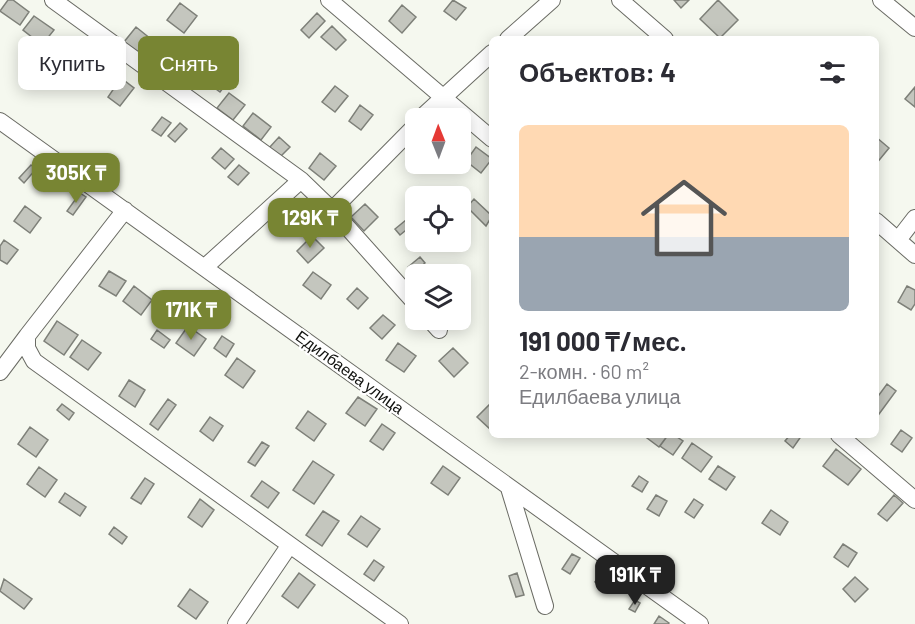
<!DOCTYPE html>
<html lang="ru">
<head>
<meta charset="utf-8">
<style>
  body { margin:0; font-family:Barlow,sans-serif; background:#f7f7f7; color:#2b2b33; height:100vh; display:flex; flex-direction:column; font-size:22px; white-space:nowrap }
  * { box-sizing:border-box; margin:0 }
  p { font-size:20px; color:#7c7c81 }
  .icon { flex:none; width:33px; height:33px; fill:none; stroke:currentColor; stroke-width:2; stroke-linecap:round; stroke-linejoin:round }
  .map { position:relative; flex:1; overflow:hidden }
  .details { position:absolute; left:489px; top:36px; width:390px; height:402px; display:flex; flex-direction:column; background:#fff; border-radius:9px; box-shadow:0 3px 15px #0003 }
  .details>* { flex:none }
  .banner { position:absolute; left:18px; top:36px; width:381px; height:54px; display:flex; gap:12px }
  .needle { width:39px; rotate:359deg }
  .fabs { position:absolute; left:405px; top:108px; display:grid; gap:12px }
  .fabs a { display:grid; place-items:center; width:66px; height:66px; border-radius:9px; background:#fff; box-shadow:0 3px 15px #0003; font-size:30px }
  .price { position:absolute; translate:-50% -51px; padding:0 14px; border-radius:12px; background:#788533; color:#fff; font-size:20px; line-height:39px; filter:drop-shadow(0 2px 3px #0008) }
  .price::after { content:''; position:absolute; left:50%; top:36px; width:18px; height:14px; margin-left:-9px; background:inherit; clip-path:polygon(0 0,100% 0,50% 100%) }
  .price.active { background:#222; color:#fff }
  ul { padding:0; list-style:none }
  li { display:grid; align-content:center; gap:12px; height:318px; padding:0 30px }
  li span { display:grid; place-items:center; height:186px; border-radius:9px; color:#555 }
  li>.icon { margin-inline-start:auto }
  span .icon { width:108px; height:108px; fill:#fffc; stroke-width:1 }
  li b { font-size:26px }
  h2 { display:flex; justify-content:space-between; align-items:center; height:72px; padding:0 30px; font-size:26px }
  .tag { padding:0 21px; border-radius:9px; background:#fff; box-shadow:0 3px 15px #0003; font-size:21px; line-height:54px }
  .tag.active { background:#788533; color:#fff }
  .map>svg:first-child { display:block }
  .building { fill:#c4c6be; stroke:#7e8079; stroke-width:1.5 }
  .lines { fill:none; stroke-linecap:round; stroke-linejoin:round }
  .minor-casing { stroke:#6a6b64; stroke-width:18 }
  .minor { stroke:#fff; stroke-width:16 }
  .labels { text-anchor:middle; stroke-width:4.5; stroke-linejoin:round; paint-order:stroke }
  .street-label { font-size:16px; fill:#10110e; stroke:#fff }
</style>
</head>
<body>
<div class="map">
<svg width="915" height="624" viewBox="0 0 915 624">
  <rect width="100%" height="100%" fill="#f5f8ef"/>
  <path class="building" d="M8,0H13L29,12L20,25L0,11Z
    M453,0L466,8L456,20L444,11Z
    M674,0H689L681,8Z
    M718,0L738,20L720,38L700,19Z
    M180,3L197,16L184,33L167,20Z
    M402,5L416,17L402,33L389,21Z
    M317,13L325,21L309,38L301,30Z
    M34,16L54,30L42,45L23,30Z
    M332,26L346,40L336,50L321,37Z
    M136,27L151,39L139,54L124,42Z
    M89,54L98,62L82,79L74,72Z
    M193,62L208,75L196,89L181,77Z
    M226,69L233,75L220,92L212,86Z
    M121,78L134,88L120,106L108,97Z
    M335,86L348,96L335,112L322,102Z
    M915,87V107L905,99Z
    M229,93L245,105L233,120L217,108Z
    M360,105L373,115L361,130L349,121Z
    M253,113L271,127L261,140L243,126Z
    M162,117L171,123L161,136L152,130Z
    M180,123L187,129L175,142L168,136Z
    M279,137L290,147L279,158L269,148Z
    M876,137L889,148L876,164Z
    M476,147L492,159L481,173L466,161Z
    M221,148L234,159L225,169L212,158Z
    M320,153L336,166L324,180L309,168Z
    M31,165L36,169L24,183L19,178Z
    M239,165L249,173L238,185L228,177Z
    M80,193L86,197L73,215L67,211Z
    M474,199L492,216L486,226L467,207Z
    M365,204L378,217L364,231L351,217Z
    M25,206L41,218L30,233L14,221Z
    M406,220L411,226L400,235L395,229Z
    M312,236L324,248L308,263L297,251Z
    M4,240L18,250L7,264L0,260V246Z
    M420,257L425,263L413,273L408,267Z
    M109,271L126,281L116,296L99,286Z
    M313,272L331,285L321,299L303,285Z
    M134,286L152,300L141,315L123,301Z
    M907,286L915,290V304L911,310L898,302Z
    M357,288L368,298L358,309L347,299Z
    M383,315L395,325L382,339L370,328Z
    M57,321L78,335L64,355L44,341Z
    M188,326L206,339L194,356L176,343Z
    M157,330L170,340L164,348L151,339Z
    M222,336L234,344L226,357L214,348Z
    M82,340L101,353L88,370L70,357Z
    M398,343L416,356L404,372L386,360Z
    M453,348L468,363L454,377L439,361Z
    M237,358L255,371L243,388L225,375Z
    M129,380L145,390L135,407L119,396Z
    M887,384L896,391L879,414L876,411V399Z
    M358,397L377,409L365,426L346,413Z
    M168,399L176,405L158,430L150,424Z
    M62,404L74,413L69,420L57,410Z
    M490,404L492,426L490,429L477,417Z
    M308,411L326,424L314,441L296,428Z
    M210,417L223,426L213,441L200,431Z
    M382,424L395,433L383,450L370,441Z
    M30,427L48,440L36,457L18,444Z
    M901,430L912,438L902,452L891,444Z
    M643,435H668L659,447Z
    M668,435H674L683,441L673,455L660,446Z
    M790,435H802L793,448L785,441Z
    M262,442L269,446L255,466L248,462Z
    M692,443L712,457L701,472L682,458Z
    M836,449L861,469L848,485L823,466Z
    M313,461L334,475L314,504L293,490Z
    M443,466L460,478L448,495L431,483Z
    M718,466L735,477L726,490L709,479Z
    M39,467L57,480L45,497L27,484Z
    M639,476L648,482L642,492L632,486Z
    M145,478L154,484L141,504L131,498Z
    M262,481L279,493L268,508L251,496Z
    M65,493L86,507L80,516L59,502Z
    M656,495L667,501L659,516L647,509Z
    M894,495L903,503L887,521L878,514Z
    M200,499L214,510L202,527L188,517Z
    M694,499L703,505L694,518L685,512Z
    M771,510L788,522L780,535L762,523Z
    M323,511L339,521L322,546L306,535Z
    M361,516L380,529L367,547L348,534Z
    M114,527L127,537L122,544L109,534Z
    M843,544L857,553L848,567L834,557Z
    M572,554L580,558L570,574L562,569Z
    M374,560L384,567L374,581L364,574Z
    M299,573L315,585L298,608L282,596Z
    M517,573L524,595L516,597L509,576Z
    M602,573L612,581L605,590L595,582Z
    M855,577L868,589L855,602L843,589Z
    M4,579L32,599L24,609L0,591Z
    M190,589L208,602L196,619L178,606Z
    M635,600L640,603L635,612L629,609Z
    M659,616L669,623L668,624H654Z"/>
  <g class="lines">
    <defs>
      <path id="minor" d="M53,0L301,180L332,210L416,304
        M329,0L492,139
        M620,0L665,39
        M881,0L915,28
        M508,39L552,0
        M421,118L492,53
        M0,121L700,624
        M125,210L27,336V348L34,361L400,624
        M332,210L416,125
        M876,221L915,255
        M898,240L915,218
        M205,267L301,180
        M430,320L439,330
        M0,372L27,336
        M839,435L915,500
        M509,488L545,606
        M236,624L289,546"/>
    </defs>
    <use href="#minor" class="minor-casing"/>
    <use href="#minor" class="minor"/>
  </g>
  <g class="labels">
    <g class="street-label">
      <text transform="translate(350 372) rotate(36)" y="6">Едилбаева улица</text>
    </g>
  </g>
</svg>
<div class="fabs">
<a><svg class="needle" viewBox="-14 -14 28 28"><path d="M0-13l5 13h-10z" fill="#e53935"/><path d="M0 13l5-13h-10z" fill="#7c7c81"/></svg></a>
<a><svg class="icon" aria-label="locate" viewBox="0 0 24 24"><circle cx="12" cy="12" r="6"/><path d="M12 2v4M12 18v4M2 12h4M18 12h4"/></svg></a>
<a><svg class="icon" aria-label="layers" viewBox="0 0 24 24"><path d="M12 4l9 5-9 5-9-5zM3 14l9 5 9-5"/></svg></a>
</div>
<b class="price" style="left:76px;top:204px">305K ₸</b>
<b class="price" style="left:310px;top:249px">129K ₸</b>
<b class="price" style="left:191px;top:341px">171K ₸</b>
<b class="price active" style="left:635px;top:606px">191K ₸</b>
<div class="banner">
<a class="tag">Купить</a>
<a class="tag active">Снять</a>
</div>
<section class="details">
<h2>Объектов: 4<svg class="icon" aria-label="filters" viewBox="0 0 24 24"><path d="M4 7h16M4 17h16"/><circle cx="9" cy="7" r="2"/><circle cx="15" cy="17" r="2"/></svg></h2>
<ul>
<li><span style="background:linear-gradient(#ffd9b3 60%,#9aa5b1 0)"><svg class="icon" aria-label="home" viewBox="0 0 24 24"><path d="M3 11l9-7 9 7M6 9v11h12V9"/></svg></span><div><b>191 000 ₸/мес.</b><p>2-комн. · 60 m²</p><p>Едилбаева улица</p></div></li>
</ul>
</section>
</div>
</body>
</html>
